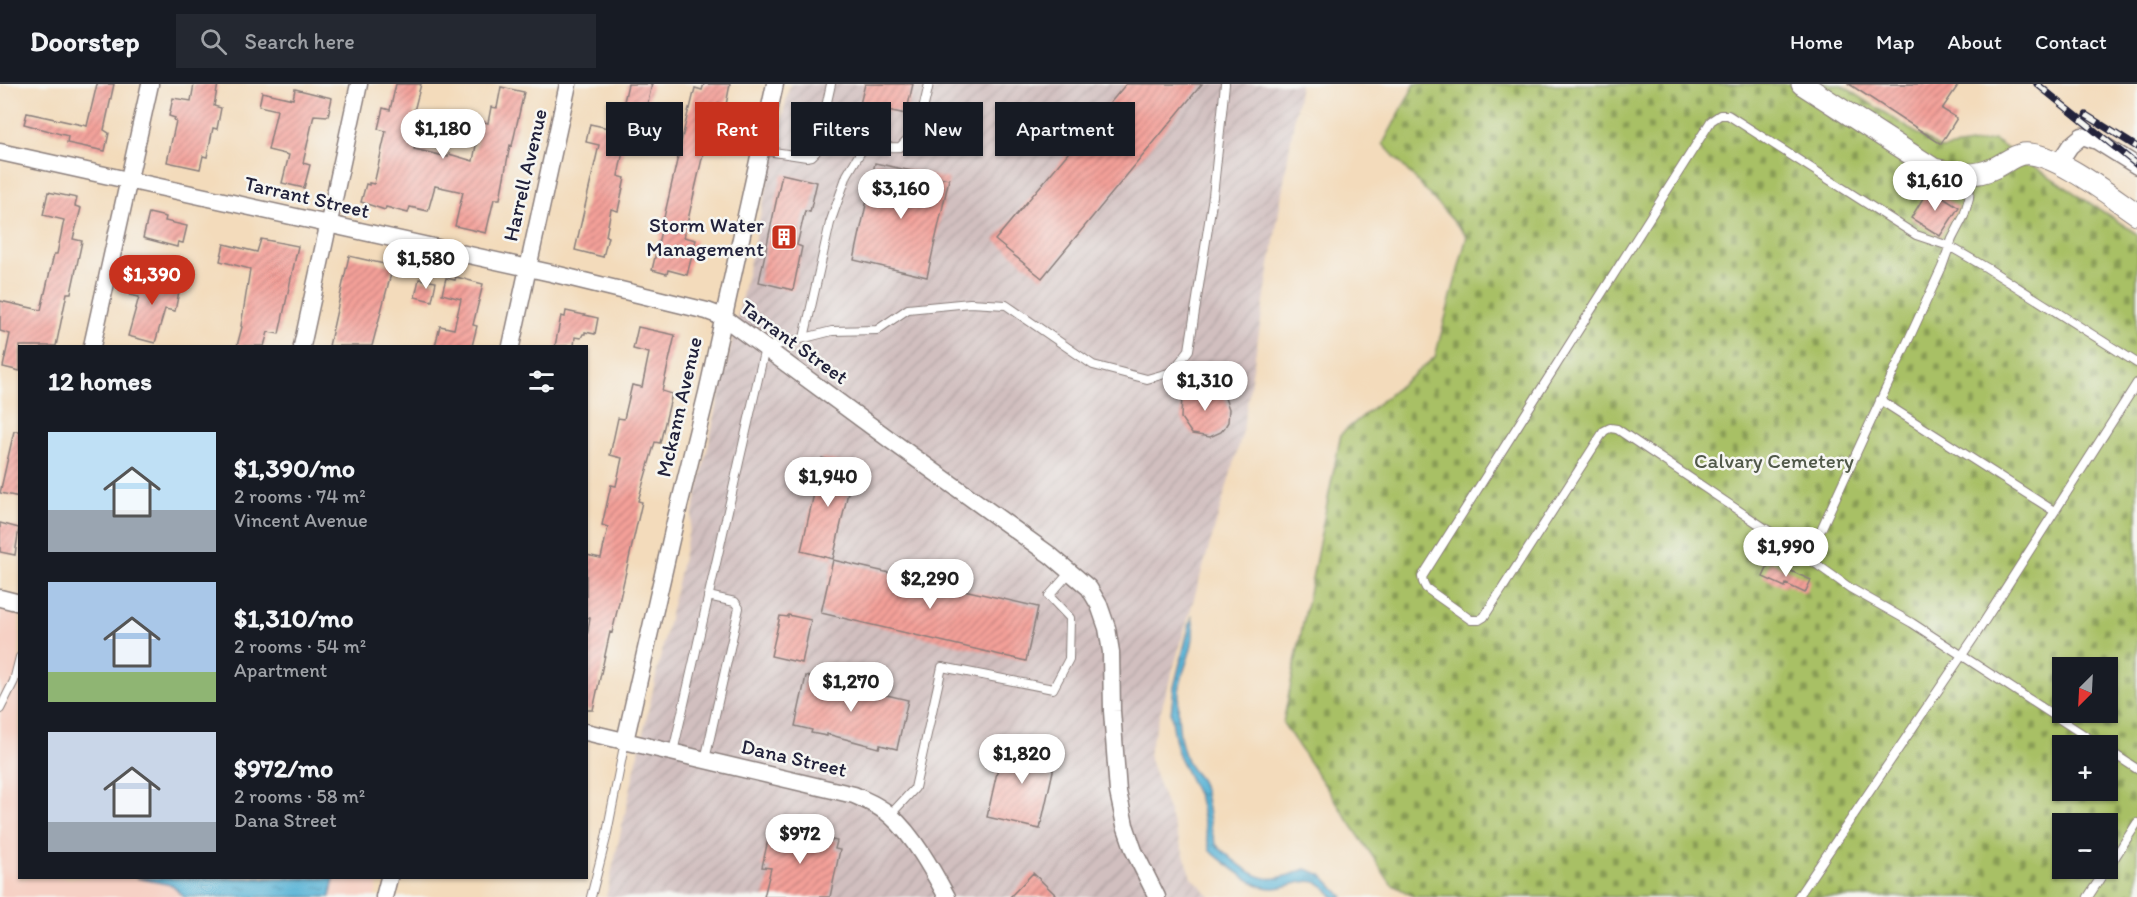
<!DOCTYPE html>
<html lang="en">
<head>
<meta charset="utf-8">
<style>
  body { margin:0; font-family:Itim,sans-serif; background:#242831; color:#f1f3f6; height:100vh; display:flex; flex-direction:column; font-size:22px; white-space:nowrap }
  * { box-sizing:border-box; margin:0 }
  p { font-size:20px; color:#9ea1a6 }
  .icon { flex:none; width:33px; height:33px; fill:none; stroke:currentColor; stroke-width:2; stroke-linecap:round; stroke-linejoin:round }
  .map { position:relative; flex:1; overflow:hidden }
  .sheet { position:absolute; left:18px; top:261px; width:570px; height:534px; display:flex; flex-direction:column; background:#171b24; border-radius:0px; box-shadow:0 2px 4px #0004 }
  .sheet>* { flex:none }
  .top-card { position:absolute; left:606px; top:18px; width:570px; height:54px; display:flex; gap:12px }
  .needle { width:39px; rotate:204deg }
  .fabs { position:absolute; left:2052px; top:573px; display:grid; gap:12px }
  .fabs a { display:grid; place-items:center; width:66px; height:66px; border-radius:0px; background:#171b24; box-shadow:0 2px 4px #0004; font-size:30px }
  .price { position:absolute; translate:-50% -51px; padding:0 14px; border-radius:21px; background:#fff; color:#222; font-size:20px; line-height:39px; filter:drop-shadow(0 2px 3px #0008) }
  .price::after { content:''; position:absolute; left:50%; top:36px; width:18px; height:14px; margin-left:-9px; background:inherit; clip-path:polygon(0 0,100% 0,50% 100%) }
  .price.on { background:#c8321e; color:#fff }
  ul { padding:0; list-style:none }
  li { display:flex; align-items:center; gap:18px; height:150px; padding:0 30px }
  li span { display:grid; place-items:center; flex:none; width:168px; height:120px; border-radius:0px; color:#555 }
  li>.icon { margin-inline-start:auto }
  span .icon { width:72px; height:72px; fill:#fffc; stroke-width:1 }
  li b { font-size:26px }
  h2 { display:flex; justify-content:space-between; align-items:center; height:72px; padding:0 30px; font-size:26px }
  .pill { padding:0 21px; border-radius:0px; background:#171b24; box-shadow:0 2px 4px #0004; font-size:21px; line-height:54px }
  .pill.on { background:#c8321e; color:#fff }
  header { display:flex; align-items:center; gap:36px; box-sizing:border-box; height:84px; padding:0 30px; background:#171b24; border-bottom:2px solid #363941 }
  header strong { font-size:28px }
  nav { display:flex; gap:33px; margin-inline-start:auto; font-size:21px }
  .search { width:420px; height:54px; background:#242831; display:flex; align-items:center; gap:15px; box-sizing:border-box; padding:0 21px; border-radius:0px; color:#9ea1a6; font-size:22px }
  .map>svg:first-child { display:block }
  .built { fill:#f6d1c5 }
  .industrial { fill:url(#industrial-furrows) }
  .cemetery { fill:url(#cemetery-stones); stroke:#657150; stroke-width:1.5; fill-rule:evenodd }
  .water { fill:url(#water-ripples); stroke:#3e6a88; stroke-width:1.5 }
  .building { fill:url(#building-hatch) }
  .lines { fill:none; stroke-linecap:round; stroke-linejoin:round }
  .service-casing { stroke:#8a7e7b; stroke-width:10 }
  .minor-casing { stroke:#8a7e7b; stroke-width:19 }
  .tertiary-casing { stroke:#8a7e7b; stroke-width:23 }
  .service { stroke:#fff; stroke-width:8 }
  .minor { stroke:#fff; stroke-width:16 }
  .tertiary { stroke:#fff; stroke-width:21 }
  .rail-casing { stroke:#22223b; stroke-width:7 }
  .rail { stroke:#f6f6f2; stroke-width:4.5; stroke-dasharray:14; stroke-linecap:butt }
  .labels { text-anchor:middle; stroke-width:5; stroke-linejoin:round; paint-order:stroke }
  .street-label { font-size:21px; fill:#22223b; stroke:#f6f6f2 }
  .poi-label { font-size:21px; fill:#22223b; stroke:#f6f6f2; text-anchor:end }
  .park-label { font-size:21px; fill:#51594a; stroke:#f6f6f2 }
</style>
</head>
<body>
<header>
<strong>Doorstep</strong>
<div class="search"><svg class="icon" aria-label="search" viewBox="0 0 24 24"><circle cx="10" cy="10" r="6"/><path d="M15 15l6 6"/></svg>Search here</div>
<nav><a>Home</a><a>Map</a><a>About</a><a>Contact</a></nav>
</header>
<div class="map">
<svg width="2137" height="813" viewBox="0 0 2137 813">
  <defs>
    <pattern id="industrial-furrows" width="10" height="10" patternUnits="userSpaceOnUse" patternTransform="scale(1.5)"><rect width="10" height="10" fill="#d1bfbf"/><path d="M-1 1l2-2M0 10L10 0M9 11l2-2" fill="none" stroke="#b3a4a5"/></pattern>
    <pattern id="cemetery-stones" width="16" height="16" patternUnits="userSpaceOnUse" patternTransform="scale(1.5)"><rect width="16" height="16" fill="#a8c065"/><path d="M2 7V4a2 2 0 0 1 4 0v3zM10 15v-3a2 2 0 0 1 4 0v3z" fill="#889c54"/></pattern>
    <pattern id="water-ripples" width="26" height="14" patternUnits="userSpaceOnUse" patternTransform="scale(1.5)"><rect width="26" height="14" fill="#59b3d6"/><path d="M2 4q2-2 4 0t4 0M15 11q2-2 4 0t4 0" fill="none" stroke="#4991af"/></pattern>
    <pattern id="building-hatch" width="6" height="6" patternUnits="userSpaceOnUse" patternTransform="scale(1.5)"><rect width="6" height="6" fill="#f4a099"/><path d="M-1 1l2-2M0 6l6-6M5 7l2-2" fill="none" stroke="#c5827e"/></pattern>
  </defs>
  <rect width="100%" height="100%" fill="#f6f6f2"/>
  <filter id="ink" filterUnits="userSpaceOnUse"><feTurbulence type="fractalNoise" baseFrequency=".0167" numOctaves="2"/><feDisplacementMap in="SourceGraphic" scale="12" xChannelSelector="R" yChannelSelector="G"/><feConvolveMatrix kernelMatrix="1 2 1 2 8 2 1 2 1" color-interpolation-filters="sRGB"/></filter>
  <filter id="wash" filterUnits="userSpaceOnUse"><feTurbulence type="fractalNoise" baseFrequency=".008" numOctaves="4" result="noise"/><feDisplacementMap in="SourceGraphic" scale="24" xChannelSelector="R" yChannelSelector="G"/><feGaussianBlur stdDeviation="1.35" result="paint"/><feColorMatrix in="noise" values="0 0 0 0 0 0 0 0 0 0 0 0 0 0 0 0 0 1.4 0 .05"/><feComposite in="paint" operator="in"/></filter>
  <g filter="url(#wash)">
    <rect width="100%" height="100%" fill="#f3dbbb"/>
    <path class="built" d="M0,526L19,531L20,794H379L375,813H0Z"/>
    <path class="industrial" d="M790,0H1300L1242,351L1148,670L1192,793L1211,813H606Z"/>
    <path class="cemetery" d="M1415,0H1840L1941,65L1994,56L2137,150V813H1415L1391,800L1283,639L1341,350L1435,273L1467,152L1383,60ZM2062,584H2108V628H2062ZM2062,662H2108V706H2062ZM2062,740H2108V784H2062Z"/>
    <path class="water" d="M1192,532C1198,565 1182,579 1179,608C1177,632 1178,659 1189,681C1192,687 1199,692 1202,699C1209,718 1208,739 1215,758C1217,764 1226,769 1231,774C1260,798 1271,800 1306,785L1322,791L1343,813H1333C1312,779 1288,812 1261,802C1247,798 1223,777 1210,767L1199,714L1178,671L1171,630L1174,603Z
      M137,794H334L330,813H184L172,801Z"/>
    <g id="blocks">
      <path class="building" d="M97,0H114L104,46L109,49L105,67L67,59L68,52L24,40L27,29L87,42Z
        M194,0H218L214,22L221,24L217,45L213,44L207,73L203,72L200,85L167,78L176,37L174,36L175,34L169,32L173,14L191,17Z
        M396,0H421L413,31L422,33L414,65L448,73L449,70L473,77L478,51L454,44L458,31L488,39L491,23L497,24L501,3L524,8L512,62L510,61L500,115H494L486,149L455,142L463,108L435,102L428,127L410,123L408,129L386,123L385,126L361,118L366,100L369,101V99L374,100L386,47L378,45L383,24L390,26Z
        M628,0H652L646,27L623,22Z
        M704,0H730L726,21L718,19L712,45L709,44L684,153L696,156L687,191L668,186L667,190L652,186L689,24L690,25L695,4L702,6Z
        M865,0H913L906,30L860,20Z
        M1126,0H1202L1042,194L995,156Z
        M1849,0H1959L1942,25L1957,34L1941,60Z
        M295,5L332,14L328,32L314,31L303,79L310,81L304,104L282,99L289,71L268,66L277,26L259,22L262,8L293,15Z
        M590,40L627,48L618,92L625,94L618,127L611,125L606,152L608,153L603,173L575,166L599,61L586,58Z
        M875,79L949,95L927,193L854,176Z
        M782,90L817,98L810,128L805,127L797,161L802,163L793,206L759,198Z
        M1929,104L1959,123L1940,152L1911,134Z
        M48,108L77,114L75,122L81,124L73,155L82,157L71,209H67L56,262H20V287L3,283L10,250L0,247V217L41,226L54,170H57L64,136L43,131Z
        M149,129L166,133L165,137L187,142L183,159L178,158L177,163L143,154Z
        M261,155L298,162L279,250L268,248L264,262H237L242,243L241,242L250,185L220,177L224,160L257,168Z
        M349,172L393,182L372,262H329Z
        M135,191L175,198L174,202L180,203L175,227L165,225L155,259L128,252L139,213L130,211Z
        M456,193L483,200L473,241L477,242L472,262H435L440,242L454,245L461,215L442,210L446,194L455,196Z
        M419,195L436,198L432,217L415,213Z
        M566,227L598,234L595,250L585,248V250H583L581,254L575,253L574,262H555L561,232L565,233Z
        M638,243L675,251L662,307L672,310L660,359L655,358L638,417L642,418L612,549L610,548L593,626H586V557L590,534L586,533V471L601,474L608,443L602,441L611,401L616,402L622,374L610,371L618,334L624,335L632,301L642,303L649,269L633,265Z
        M1203,304L1215,306L1220,309L1225,314L1229,325L1228,338L1225,343L1221,348L1210,353L1192,350L1181,334L1182,311L1190,305L1192,307Z
        M14,347H20V413L0,409Z
        M822,374L854,382L833,475L801,467Z
        M0,439L19,444L15,471L0,468Z
        M833,476L1038,523L1026,577L821,529Z
        M1770,478L1811,496L1805,509L1786,500L1785,503L1763,493Z
        M788,531L811,536L802,579L771,572L780,532L788,533Z
        M806,592L908,616L897,665L880,661L879,664L827,650V652L811,649L812,646L795,642Z
        M1004,657L1057,669L1040,745L987,733Z
        M771,742L837,757L835,765L840,766L830,813H764L771,784L762,783Z
        M1033,789L1058,813H1010Z"/>
    </g>
  </g>
  <g filter="url(#ink)">
    <use href="#blocks" fill-opacity="0" stroke="#8a7e7b" stroke-width="1.5"/>
    <g class="lines">
      <defs>
        <path id="service" d="M760,66L807,73L812,72L816,68L831,0
          M804,254L830,139L847,91L863,64L900,63L919,43L929,0
          M1880,316L2054,427
          M1804,471L1819,450L1942,183L1952,155L1964,132L1969,114L1971,91
          M0,625L14,597L20,573
          M2101,662L1912,539L1850,504L1784,457L1617,345L1610,344L1604,347L1484,533L1479,536H1471L1426,504L1423,498L1422,493L1711,37L1720,31H1728L1916,151L1949,162L1987,184L2137,279
          M2108,666L2137,685
          M673,668L765,264L832,247L877,246L908,225L970,219L1006,221L1093,281L1147,295L1172,288L1189,266L1213,112L1225,0
          M705,676L739,524L735,518L708,512
          M890,731L915,704L942,583L1053,605L1069,575L1070,534L1049,512L1070,488
          M2108,784L2137,739
          M591,813L606,754L625,657
          M1798,813L1973,555L2137,299
          M2088,813L2107,784"/>
        <path id="minor" d="M0,68L551,189L707,227L723,233L893,358L1050,471L1089,504L1099,521L1107,544L1111,568L1112,627L1118,708L1125,741L1134,767L1157,813
          M2058,80L2070,62L2082,52L2097,57L2137,82
          M92,262L150,0
          M302,262L359,0
          M511,262L568,0
          M0,514L20,519
          M586,648L854,711C867,717 880,722 891,732C913,751 933,787 947,813
          M625,657L675,438L707,309L775,0
          M384,813L389,794"/>
        <path id="tertiary" d="M1802,0L1934,85C1955,90 1974,94 1994,84C2004,80 2012,72 2023,70C2052,66 2112,113 2137,130"/>
      </defs>
      <use href="#service" class="service-casing"/>
      <use href="#minor" class="minor-casing"/>
      <use href="#tertiary" class="tertiary-casing"/>
      <use href="#service" class="service"/>
      <use href="#minor" class="minor"/>
      <use href="#tertiary" class="tertiary"/>
      <defs>
        <path id="rail" d="M2037,0L2137,81
          M2086,31L2137,63"/>
      </defs>
      <use href="#rail" class="rail-casing"/>
      <use href="#rail" class="rail"/>
    </g>
  </g>
  <defs>
    <symbol id="building-square" viewBox="-11 -11 22 22"><rect x="-9" y="-9" width="18" height="18" rx="4" fill="#c8321e" stroke="#f6f6f2"/><path d="M-4-6H4V6H1V3H-1V6H-4ZM-2.5-4.3h1.7v1.8h-1.7ZM.8-4.3h1.7v1.8H.8ZM-2.5-1h1.7V.8h-1.7ZM.8-1h1.7V.8H.8Z" fill="#fff"/></symbol>
  </defs>
  <g fill-rule="evenodd">
    <use href="#building-square" x="769" y="138" width="30" height="30"/>
  </g>
  <g class="labels">
    <g class="street-label">
      <text transform="translate(525 91) rotate(-77)" y="7">Harrell Avenue</text>
      <text transform="translate(307 113) rotate(13)" y="7">Tarrant Street</text>
      <text transform="translate(794 258) rotate(36)" y="7">Tarrant Street</text>
      <text transform="translate(679 323) rotate(-77)" y="7">Mckann Avenue</text>
      <text transform="translate(794 674) rotate(13)" y="7">Dana Street</text>
    </g>
    <g class="poi-label">
      <text x="764" y="148">Storm Water<tspan x="764" dy="24">Management</tspan></text>
    </g>
    <g class="park-label">
      <text x="1774" y="384">Calvary Cemetery</text>
    </g>
  </g>
</svg>
<div class="fabs">
<a><svg class="needle" viewBox="-14 -14 28 28"><path d="M0-13l5 13h-10z" fill="#e53935"/><path d="M0 13l5-13h-10z" fill="#9ea1a6"/></svg></a>
<a>+</a>
<a>−</a>
</div>
<b class="price" style="left:443px;top:76px">$1,180</b>
<b class="price" style="left:1935px;top:128px">$1,610</b>
<b class="price" style="left:901px;top:136px">$3,160</b>
<b class="price" style="left:426px;top:206px">$1,580</b>
<b class="price on" style="left:152px;top:222px">$1,390</b>
<b class="price" style="left:1205px;top:328px">$1,310</b>
<b class="price" style="left:828px;top:424px">$1,940</b>
<b class="price" style="left:1786px;top:494px">$1,990</b>
<b class="price" style="left:930px;top:526px">$2,290</b>
<b class="price" style="left:851px;top:629px">$1,270</b>
<b class="price" style="left:1022px;top:701px">$1,820</b>
<b class="price" style="left:800px;top:781px">$972</b>
<div class="top-card">
<a class="pill">Buy</a>
<a class="pill on">Rent</a>
<a class="pill">Filters</a>
<a class="pill">New</a>
<a class="pill">Apartment</a>
</div>
<section class="sheet">
<h2>12 homes<svg class="icon" aria-label="filters" viewBox="0 0 24 24"><path d="M4 7h16M4 17h16"/><circle cx="9" cy="7" r="2"/><circle cx="15" cy="17" r="2"/></svg></h2>
<ul>
<li><span style="background:linear-gradient(#bfe0f5 65%,#9aa5b1 0)"><svg class="icon" aria-label="home" viewBox="0 0 24 24"><path d="M3 11l9-7 9 7M6 9v11h12V9"/></svg></span><div><b>$1,390/mo</b><p>2 rooms · 74 m²</p><p>Vincent Avenue</p></div></li>
<li><span style="background:linear-gradient(#a9c7e8 75%,#8fb573 0)"><svg class="icon" aria-label="home" viewBox="0 0 24 24"><path d="M3 11l9-7 9 7M6 9v11h12V9"/></svg></span><div><b>$1,310/mo</b><p>2 rooms · 54 m²</p><p>Apartment</p></div></li>
<li><span style="background:linear-gradient(#c9d6e8 75%,#9aa5b1 0)"><svg class="icon" aria-label="home" viewBox="0 0 24 24"><path d="M3 11l9-7 9 7M6 9v11h12V9"/></svg></span><div><b>$972/mo</b><p>2 rooms · 58 m²</p><p>Dana Street</p></div></li>
</ul>
</section>
</div>
</body>
</html>
